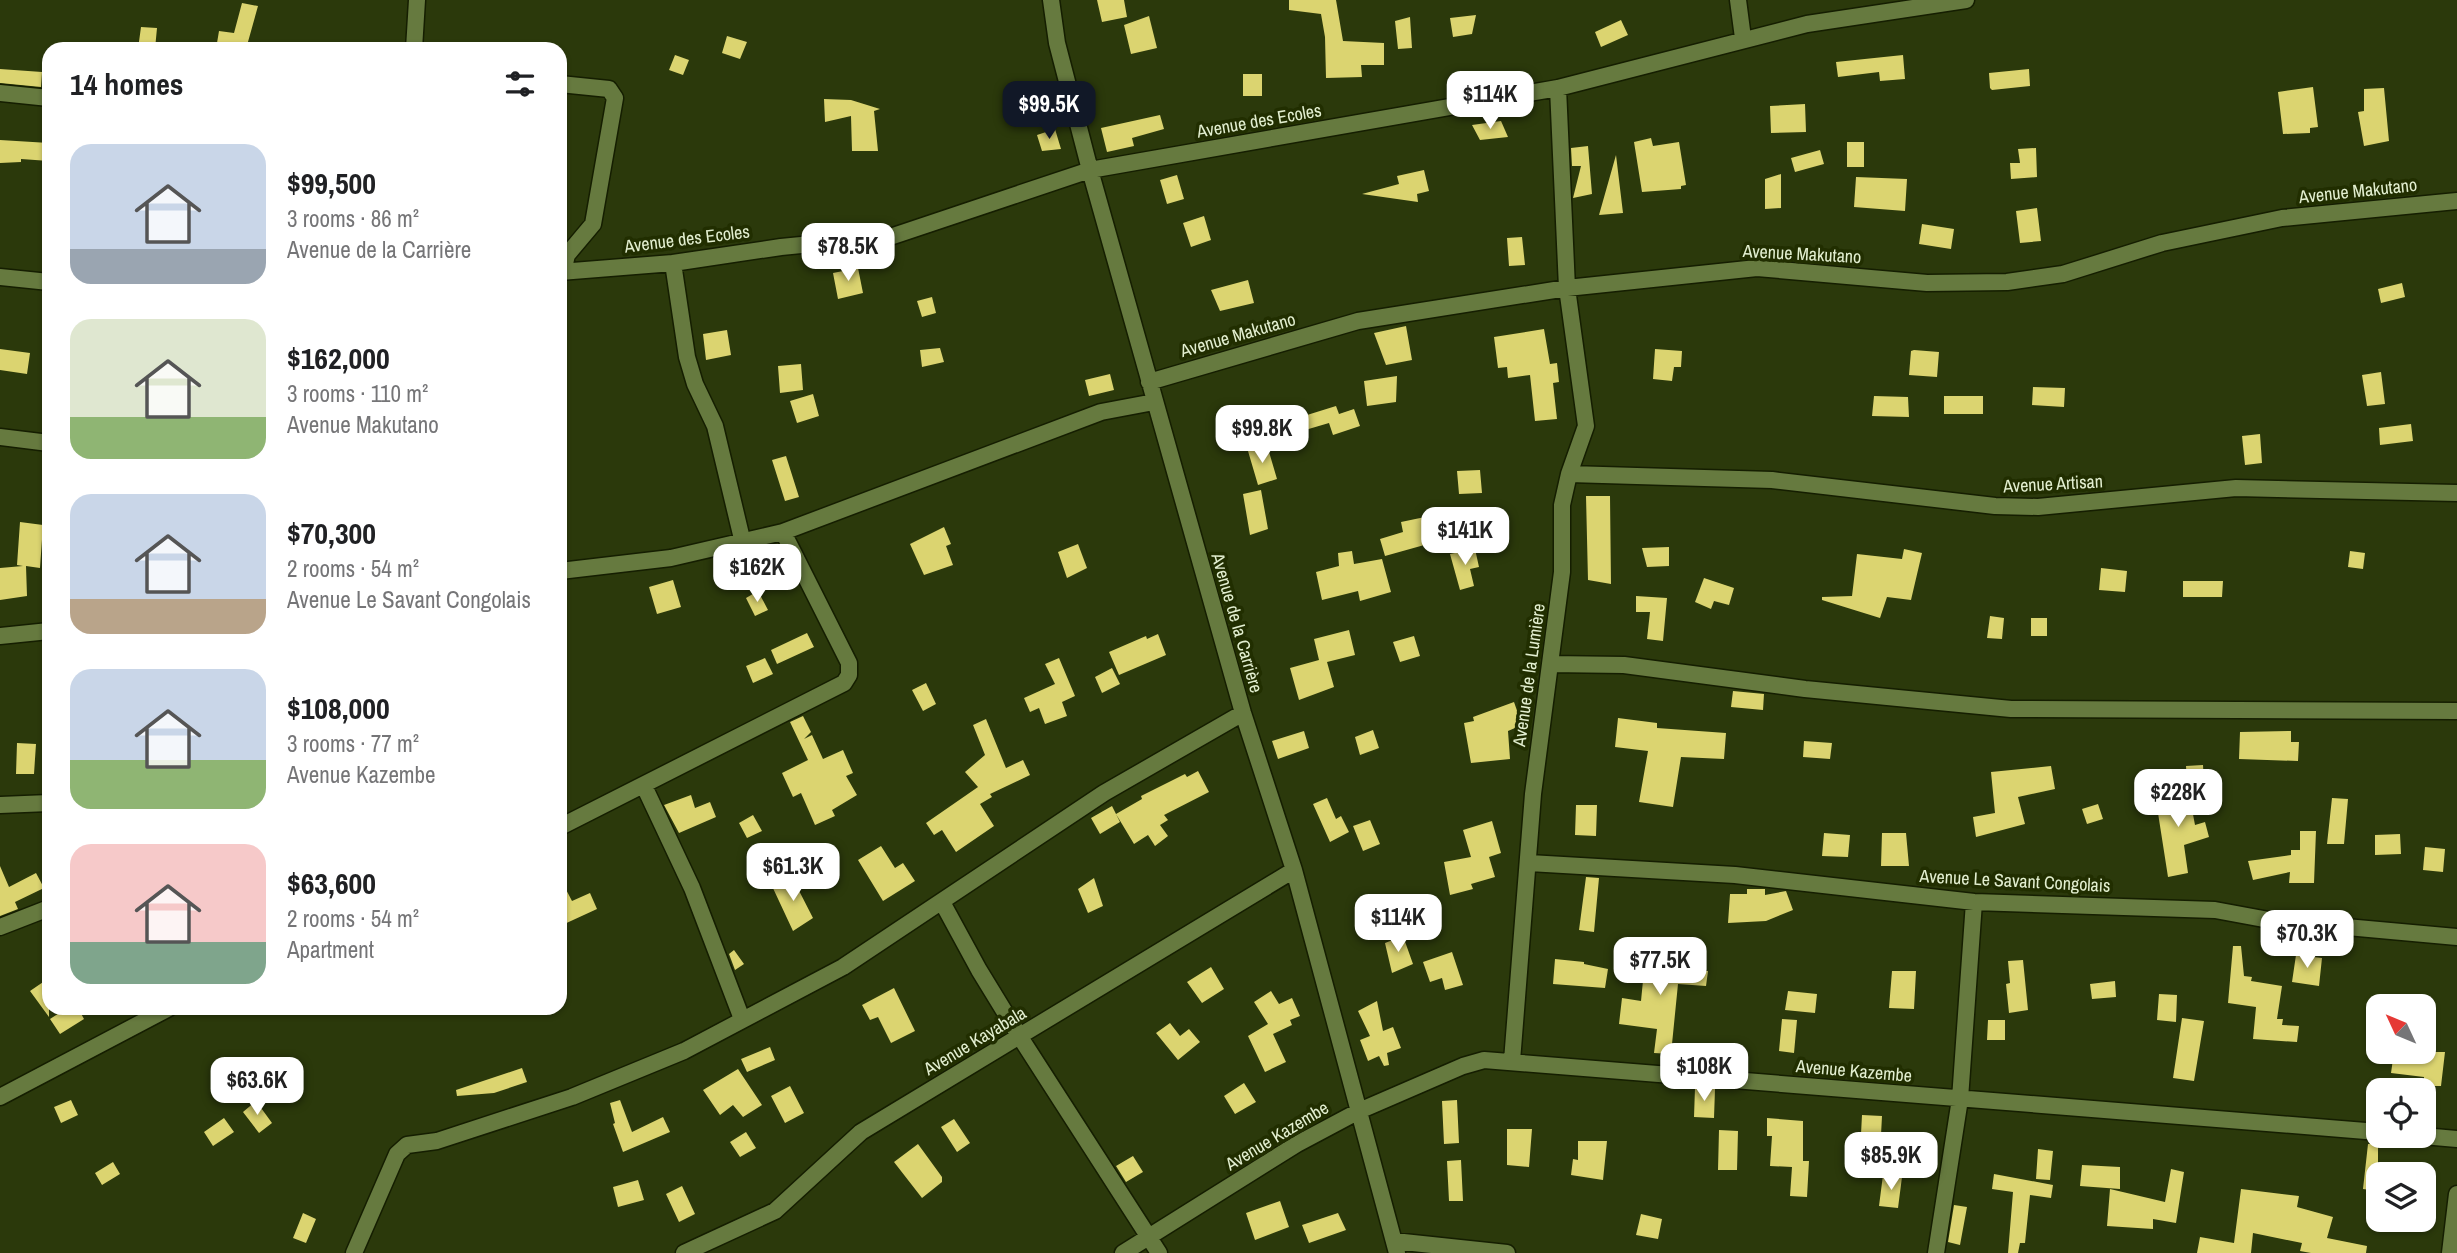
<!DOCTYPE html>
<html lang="en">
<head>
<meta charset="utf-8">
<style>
  body { margin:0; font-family:"Archivo Narrow",sans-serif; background:#f2f2f2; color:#202124; height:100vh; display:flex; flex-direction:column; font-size:26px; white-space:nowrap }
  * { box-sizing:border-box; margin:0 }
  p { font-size:23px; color:#757577 }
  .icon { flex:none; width:38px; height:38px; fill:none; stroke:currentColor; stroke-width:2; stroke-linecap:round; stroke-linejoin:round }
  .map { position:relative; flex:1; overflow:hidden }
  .side { position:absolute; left:42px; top:42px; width:525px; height:973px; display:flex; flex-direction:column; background:#fff; border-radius:21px; box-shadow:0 2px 5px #0004 }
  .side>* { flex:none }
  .needle { width:46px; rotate:314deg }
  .fabs { position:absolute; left:2366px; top:994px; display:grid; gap:14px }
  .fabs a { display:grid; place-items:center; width:70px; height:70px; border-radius:14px; background:#fff; box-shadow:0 2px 5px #0004; font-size:35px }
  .price { position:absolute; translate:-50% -60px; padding:0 16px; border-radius:14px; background:#fff; color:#222; font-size:23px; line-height:46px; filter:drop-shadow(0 2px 4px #0008) }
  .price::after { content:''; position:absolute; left:50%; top:42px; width:21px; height:16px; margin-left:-10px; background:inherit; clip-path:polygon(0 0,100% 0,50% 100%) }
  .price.on { background:#111827; color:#fff }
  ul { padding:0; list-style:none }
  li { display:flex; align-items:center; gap:21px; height:175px; padding:0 28px }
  li span { display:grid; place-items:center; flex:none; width:196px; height:140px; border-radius:21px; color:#555 }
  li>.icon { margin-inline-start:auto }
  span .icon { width:84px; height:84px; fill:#fffc; stroke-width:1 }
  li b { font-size:30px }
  h2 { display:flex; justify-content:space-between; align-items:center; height:84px; padding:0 28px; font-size:30px }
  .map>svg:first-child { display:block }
  .building { fill:#dbd470 }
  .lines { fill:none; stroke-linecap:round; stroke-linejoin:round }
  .street-casing { stroke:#151e01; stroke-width:19 }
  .street { stroke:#667a3f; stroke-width:16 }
  .labels { text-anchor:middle; stroke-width:7; stroke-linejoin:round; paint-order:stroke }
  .street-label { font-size:18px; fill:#e3efd0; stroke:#212e00 }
</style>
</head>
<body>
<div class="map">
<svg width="2457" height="1253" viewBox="0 0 2457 1253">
  <rect width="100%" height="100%" fill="#2b390b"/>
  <path class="building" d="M1097,0H1124L1127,17L1102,22Z
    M1289,0H1336L1343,41L1384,43V65H1361L1362,77L1326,78L1325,37L1321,14L1289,10Z
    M242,3L258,6L246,49H216L219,31L234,33Z
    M1476,15L1472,34L1453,37L1450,18Z
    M1149,16L1157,48L1131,54L1124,25Z
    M1410,17L1412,48L1398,49L1395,21Z
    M1621,20L1628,35L1601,47L1595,32Z
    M141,27L157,28L155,49H138Z
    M727,36L747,42L740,59L722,53Z
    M675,55L689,60L683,75L669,70Z
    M1903,55L1905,79L1880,81L1879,72L1838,77L1836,62Z
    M0,69L42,72L41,87L0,83Z
    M2029,69L2030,86L1992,90L1990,88L1989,73Z
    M1243,74H1262V96H1243Z
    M2313,87L2318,127L2310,128V133L2283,134L2278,92Z
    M2384,88L2389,141L2364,146L2358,112L2364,111V89Z
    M824,99L851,100L880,109L874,111L878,151H852L851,116L825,122Z
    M1805,104L1806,132L1771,133L1770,106Z
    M1160,115L1164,129L1132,138L1134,146L1107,152L1101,128Z
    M1501,121L1508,137L1480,140L1472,125Z
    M1055,129L1061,149L1042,151L1037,135Z
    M1651,138L1653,146L1679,142L1686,185L1681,186V189L1642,192L1634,142Z
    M0,140L49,143V161L21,159V162L0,163Z
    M1847,142H1864V167H1847Z
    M1588,146L1592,194L1573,198L1581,166H1572L1571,148Z
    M2036,148L2037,177L2011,179L2010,163H2020L2018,149Z
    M1820,150L1824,164L1795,172L1791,158Z
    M1616,155L1623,213L1599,215Z
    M1424,170L1429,191L1417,194L1418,202L1362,194L1399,184L1397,176Z
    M1781,174V208L1765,209V179Z
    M1177,175L1184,199L1167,204L1160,180Z
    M1856,177L1907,179L1905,211L1854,207Z
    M2037,208L2041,241L2020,243L2016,211Z
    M1204,216L1211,240L1191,247L1183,223Z
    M1922,224L1954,229L1951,249L1919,244Z
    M1522,237L1525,265L1509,266L1507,238Z
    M858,268L863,293L838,299L833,273Z
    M1248,280L1254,303L1220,311L1211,290Z
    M2402,283L2405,297L2381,303L2378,289Z
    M932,297L936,313L922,317L917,301Z
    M1406,326L1412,360L1386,365L1374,333Z
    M1544,329L1550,364L1557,363L1559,382L1553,383L1557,419L1535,421L1530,375L1508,378L1507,367L1498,368L1494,337Z
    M727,330L731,355L706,360L703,334Z
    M940,348L944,362L922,367L920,350Z
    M0,349L30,353L27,374L0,370Z
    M1655,349L1682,351L1681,367H1674L1672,381L1653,379Z
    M1914,350L1939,352L1937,377L1909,375L1911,351Z
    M801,364L803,390L780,393L778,366Z
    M2381,372L2385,404L2367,406L2362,375Z
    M1110,374L1114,390L1089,396L1085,380Z
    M1397,376L1396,402L1367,406L1364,381Z
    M2033,387L2065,388L2064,407L2032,405Z
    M813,394L819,416L797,423L790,401Z
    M1874,396L1908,397L1909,417L1872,416Z
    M1944,396H1983V414H1944Z
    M1336,406L1339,414L1354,409L1360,426L1333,435L1329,423L1295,433L1291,420Z
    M2411,424L2413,441L2380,445L2379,428Z
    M2260,434L2262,463L2245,465L2242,436Z
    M1267,445L1277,479L1258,485L1248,451Z
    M786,456L799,497L785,501L772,460Z
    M1480,470L1482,493L1459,494L1457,471Z
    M1261,490L1268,529L1250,535L1243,494Z
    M1586,496H1610L1611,584L1588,580Z
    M1425,517L1435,542L1385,556L1380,539L1403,532L1401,522Z
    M20,522L43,525L40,568L26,566L27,596L0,600V568L23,566L17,565Z
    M944,527L951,544L946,546L953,565L924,575L910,544Z
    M1078,544L1087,568L1067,578L1058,552Z
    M1669,547V566L1647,567L1642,548Z
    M1475,549L1479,567L1470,569L1474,586L1460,590L1450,554Z
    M1904,549L1922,553L1911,600L1887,597L1880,618L1822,600V597L1852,596L1857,554L1902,559Z
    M1352,551L1354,564L1382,559L1391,592L1360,601L1358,591L1322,600L1316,572L1339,566L1338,553Z
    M2350,551L2365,553L2363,569L2348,567Z
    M2101,568L2127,571L2125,592L2099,590Z
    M1704,578L1734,588L1729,605L1714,601L1711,609L1695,602Z
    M673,580L681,607L657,614L649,587Z
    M2183,581H2223L2222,597H2183Z
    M758,591L768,610L755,616L746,598Z
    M1636,596L1667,598L1663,641L1647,639L1650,612H1636Z
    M1990,616L2004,618L2002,639L1987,638Z
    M2031,618H2047V636H2031Z
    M1349,630L1355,655L1327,662L1334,687L1299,700L1290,668L1319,660L1314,639Z
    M807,633L814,647L777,664L771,650Z
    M1158,634L1166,655L1119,675L1109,652L1146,636L1147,639Z
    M1414,636L1420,656L1400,662L1393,642Z
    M765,658L773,674L753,683L746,666Z
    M1059,658L1075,696L1062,702L1067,716L1045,724L1039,708L1030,712L1024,698L1055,684L1045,664Z
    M1112,668L1120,684L1102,693L1095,677Z
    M926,683L936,704L923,711L912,690Z
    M1733,691L1764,694L1763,710L1731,707Z
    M1514,702L1522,725L1508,731L1510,759L1471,763L1464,723L1474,721L1473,717Z
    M803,716L811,732L804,739L812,735L823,759L843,750L853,773L846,776L857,795L832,810L835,816L815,825L801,793L793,797L782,773L808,760L790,722Z
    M1618,718L1657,723V728L1726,733L1724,759L1681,757L1673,807L1639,802L1648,751L1615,747Z
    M986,719L1006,768L1023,760L1030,775L990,794L992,797L980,804L994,826L956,852L942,830L934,835L926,823L978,787L965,772L985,755L973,725Z
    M1373,730L1379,748L1360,755L1355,737Z
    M1304,731L1309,748L1278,759L1272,741Z
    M2291,731V742H2299L2298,761L2239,759L2240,732Z
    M1804,741L1832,743L1830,759L1803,757Z
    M17,743L36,744L34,774H16Z
    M2203,765L2204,783L2187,785L2186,766Z
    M2051,766L2055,789L2018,797L2025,824L1976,837L1973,817L1995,813L1991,772Z
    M1198,771L1209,792L1164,815L1168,820L1160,825L1168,836L1155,846L1148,835L1134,844L1116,814L1142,799L1141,796L1185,774L1187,777Z
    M2188,788L2195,825L2205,822L2209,837L2184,845L2188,873L2168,877L2158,813H2163L2162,789Z
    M691,795L695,808L710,802L716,817L679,833L664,805Z
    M1327,798L1336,819L1341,816L1349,832L1330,842L1313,804Z
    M2332,798L2348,799L2344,844H2327Z
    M2098,804L2103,819L2087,824L2082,809Z
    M1576,805H1597L1596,836L1575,835Z
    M1112,806L1120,822L1100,834L1091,818Z
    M753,815L762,831L747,838L739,823Z
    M1370,820L1380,844L1363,851L1353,826Z
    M1492,821L1501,853L1489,857L1495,877L1471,884L1473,889L1450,895L1444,862L1471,857L1463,830Z
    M2300,831H2316L2314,883H2289L2290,872L2253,880L2248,861L2291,855V850H2300Z
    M1824,833L1850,835L1848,857L1822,856Z
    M1882,833H1906L1909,866H1881Z
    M2400,834L2401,854L2375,855V835Z
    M881,846L895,868L903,863L915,881L883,901L858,860Z
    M2425,847L2445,849L2443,872L2423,870Z
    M0,866L9,887L36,873L44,888L15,902L18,909L0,916Z
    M792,877L813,918L793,931L772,886Z
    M1586,877L1599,878L1594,932L1579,930Z
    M560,878L572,901L590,893L597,909L560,926Z
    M1094,878L1103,906L1088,913L1078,889Z
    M1747,889H1765V895L1786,891L1793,910L1766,921L1728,923L1730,894H1747Z
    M1403,936L1413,964L1392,973L1385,943Z
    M2233,946H2241L2244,976L2252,977L2251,981L2282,986L2277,1019H2283L2282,1025L2299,1026L2297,1042L2253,1039L2256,1007L2228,1003Z
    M734,950L744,964L735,970L729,954Z
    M1646,950L1679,953L1677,969L1708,971L1706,986L1678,984L1671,1054L1654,1053L1657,1029L1619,1024L1622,998L1641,1001Z
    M1452,952L1463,985L1445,990L1442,978L1430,982L1423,962Z
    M2296,955L2322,958L2319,986L2292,982Z
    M1555,959L1584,962V964L1608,969L1605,988L1553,984Z
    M2023,960L2028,1010L2009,1013L2006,984L2010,983L2008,961Z
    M1211,967L1224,989L1202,1003L1187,982Z
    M1892,971H1916L1914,1009L1889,1008Z
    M49,978V1017L30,991Z
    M2115,981L2116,997L2092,999L2090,984Z
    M894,988L915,1031L891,1043L878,1017L870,1020L862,1005Z
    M1271,991L1279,1004L1292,998L1300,1016L1290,1020L1292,1025L1273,1034L1286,1062L1265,1072L1248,1036L1268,1024L1254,1002Z
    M1788,991L1817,994L1815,1013L1785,1010Z
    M2159,994L2177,995L2176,1022L2157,1020Z
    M1377,1001L1383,1031L1393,1027L1401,1048L1387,1053L1389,1065L1384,1066L1379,1056L1368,1061L1360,1040L1370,1036L1358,1011Z
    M67,1008H78L84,1019L60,1034L50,1019Z
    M2182,1018L2204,1021L2194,1081L2173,1078Z
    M1782,1019L1797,1020L1794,1053L1779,1051Z
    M1988,1020H2005V1040H1987Z
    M1170,1023L1180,1036L1189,1029L1200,1042L1178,1060L1156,1033Z
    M770,1047L775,1060L747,1072L741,1059Z
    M2394,1052H2445L2441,1086H2424V1077L2391,1073Z
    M522,1068L527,1082L494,1093L457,1096L456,1090Z
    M738,1069L762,1105L743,1117L733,1105L720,1115L703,1090Z
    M1244,1083L1256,1102L1235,1114L1224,1096Z
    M790,1086L804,1113L785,1123L771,1096Z
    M1695,1088L1715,1089L1714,1118L1694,1117Z
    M71,1100L78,1115L61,1123L54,1107Z
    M620,1100L632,1132L663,1117L670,1132L623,1152L613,1124L615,1123L610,1103Z
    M1457,1100L1459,1143L1444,1144L1442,1101Z
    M256,1101L272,1123L259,1133L243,1112Z
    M1862,1115L1882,1116L1881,1135L1861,1134Z
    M224,1118L234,1132L213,1146L204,1132Z
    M1767,1118L1803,1121V1161H1809L1807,1197L1790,1196L1792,1167L1770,1166L1772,1136H1767Z
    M954,1119L970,1143L957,1152L941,1127Z
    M1507,1129H1532L1529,1167L1507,1165Z
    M1719,1130L1738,1131L1737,1170H1718Z
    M746,1132L756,1148L740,1157L730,1142Z
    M1578,1141H1607L1603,1180L1571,1175L1573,1159L1578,1160Z
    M918,1144L942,1177V1182L922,1198L894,1162Z
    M2368,1144H2378V1191L2363,1189Z
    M2038,1149L2053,1151L2050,1180L2036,1179Z
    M1133,1156L1143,1172L1126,1182L1116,1166Z
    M1461,1160L1463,1201H1449L1447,1161Z
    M113,1162L120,1174L102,1185L95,1173Z
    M2082,1165L2120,1167V1189L2080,1186Z
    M2171,1169L2184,1172L2176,1223L2153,1219V1229L2107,1226L2110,1189L2165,1202Z
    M1994,1174L2053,1185L2051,1198L2030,1195L2025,1243H2020L2018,1253H2008L2013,1192L1992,1189Z
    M1883,1175L1902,1177L1898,1208L1879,1206Z
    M638,1180L644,1200L618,1207L613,1187Z
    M682,1186L695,1214L679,1222L666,1194Z
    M2241,1189L2299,1196L2297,1207L2333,1217L2327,1238L2367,1246L2366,1253H2311L2300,1251L2302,1243L2253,1233L2251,1253H2197L2200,1237L2234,1243Z
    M1280,1201L1289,1227L1255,1240L1246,1213Z
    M1954,1205L1967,1207L1960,1245L1948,1242Z
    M303,1213L316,1219L306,1243L293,1238Z
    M1338,1213L1346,1230L1309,1243L1302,1225Z
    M1641,1214L1662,1219L1658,1239L1636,1235Z"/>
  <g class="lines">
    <defs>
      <path id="street" d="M1051,0L1057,43L1090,170L1243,713L1294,870L1397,1253
        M1738,0L1743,38
        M414,49L417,0
        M560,84L609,89L615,98L593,224L567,255L563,272
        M0,93L49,98
        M673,263L687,357L695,384L715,426L743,543
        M560,272L673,263L781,247L893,236L1090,170L1558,88L1807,24L1966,0
        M0,277L49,282
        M1149,382L1358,321L1567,288L1757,268L1927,283L2007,282L2063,274L2162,243L2282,218L2457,201
        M0,437L49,443
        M1569,474L1772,480L1995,506L2038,507L2236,488L2457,493
        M560,571L671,558L783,532L1101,412L1154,402
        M0,636L49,631
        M1550,664L1624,665L1805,689L2011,709L2457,711
        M644,786L692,888L742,1019
        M0,805L49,803
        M560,827L844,683L849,675V663L783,532
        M1529,863L1735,875L1974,902L2215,910L2269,920L2457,937
        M942,902L979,970L1020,1037L1159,1253
        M0,927L49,908
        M1512,1061L1533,794L1562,572V505L1569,474L1586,426L1567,288L1558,88
        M0,1097L169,1008
        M2423,1136L2457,1139
        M1394,1241L1507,1253
        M354,1253L397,1154L407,1145L437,1141L572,1097L684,1051L843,967L1104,793L1243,713
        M684,1253L775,1211L861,1132L1294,870
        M1123,1253L1297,1144L1359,1111L1463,1066L1484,1060L2378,1132
        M1936,1253L1960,1099L1974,902
        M2450,1253L2457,1194"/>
    </defs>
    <use href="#street" class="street-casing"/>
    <use href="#street" class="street"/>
  </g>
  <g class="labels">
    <g class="street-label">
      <text transform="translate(1259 121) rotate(-10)" y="6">Avenue des Ecoles</text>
      <text transform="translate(2358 191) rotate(-6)" y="6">Avenue Makutano</text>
      <text transform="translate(687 239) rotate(-7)" y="6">Avenue des Ecoles</text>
      <text transform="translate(1802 254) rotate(3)" y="6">Avenue Makutano</text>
      <text transform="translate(1238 335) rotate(-16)" y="6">Avenue Makutano</text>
      <text transform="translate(2053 484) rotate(-3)" y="6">Avenue Artisan</text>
      <text transform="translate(1237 623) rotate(74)" y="6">Avenue de la Carrière</text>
      <text transform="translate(1529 675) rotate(-82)" y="6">Avenue de la Lumière</text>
      <text transform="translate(2015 881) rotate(3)" y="6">Avenue Le Savant Congolais</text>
      <text transform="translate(975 1041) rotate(-31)" y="6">Avenue Kayabala</text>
      <text transform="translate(1854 1071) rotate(5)" y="6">Avenue Kazembe</text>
      <text transform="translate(1277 1136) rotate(-31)" y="6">Avenue Kazembe</text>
    </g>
  </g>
</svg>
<div class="fabs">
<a><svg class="needle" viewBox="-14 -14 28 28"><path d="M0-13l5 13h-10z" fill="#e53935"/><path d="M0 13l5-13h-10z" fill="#757577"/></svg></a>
<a><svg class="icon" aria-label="locate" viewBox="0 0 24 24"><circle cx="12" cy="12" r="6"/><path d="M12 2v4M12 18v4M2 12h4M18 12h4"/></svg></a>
<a><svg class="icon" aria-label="layers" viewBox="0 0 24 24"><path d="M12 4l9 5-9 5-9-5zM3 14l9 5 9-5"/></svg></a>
</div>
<b class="price" style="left:1490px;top:131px">$114K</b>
<b class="price on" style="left:1049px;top:141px">$99.5K</b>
<b class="price" style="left:848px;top:283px">$78.5K</b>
<b class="price" style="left:1262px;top:465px">$99.8K</b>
<b class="price" style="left:1465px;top:567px">$141K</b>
<b class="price" style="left:757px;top:604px">$162K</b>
<b class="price" style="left:2178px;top:829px">$228K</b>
<b class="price" style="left:793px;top:903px">$61.3K</b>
<b class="price" style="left:1398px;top:954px">$114K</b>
<b class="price" style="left:2307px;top:970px">$70.3K</b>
<b class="price" style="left:1660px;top:997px">$77.5K</b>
<b class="price" style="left:1704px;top:1103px">$108K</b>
<b class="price" style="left:257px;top:1117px">$63.6K</b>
<b class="price" style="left:1891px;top:1192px">$85.9K</b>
<section class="side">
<h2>14 homes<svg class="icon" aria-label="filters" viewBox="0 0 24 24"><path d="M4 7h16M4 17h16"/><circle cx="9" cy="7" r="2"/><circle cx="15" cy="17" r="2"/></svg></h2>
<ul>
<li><span style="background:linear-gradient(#c9d6e8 75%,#9aa5b1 0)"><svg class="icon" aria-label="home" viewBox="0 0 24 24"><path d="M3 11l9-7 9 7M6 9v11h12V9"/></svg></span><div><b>$99,500</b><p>3 rooms · 86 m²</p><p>Avenue de la Carrière</p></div></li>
<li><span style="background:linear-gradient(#dfe7d0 70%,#8fb573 0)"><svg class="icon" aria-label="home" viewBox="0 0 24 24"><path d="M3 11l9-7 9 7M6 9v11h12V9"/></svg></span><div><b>$162,000</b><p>3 rooms · 110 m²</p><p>Avenue Makutano</p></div></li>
<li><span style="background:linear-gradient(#c9d6e8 75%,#b9a48a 0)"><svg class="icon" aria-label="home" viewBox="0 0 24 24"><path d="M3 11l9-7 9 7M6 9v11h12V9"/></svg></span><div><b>$70,300</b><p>2 rooms · 54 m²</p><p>Avenue Le Savant Congolais</p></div></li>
<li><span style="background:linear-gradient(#c9d6e8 65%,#8fb573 0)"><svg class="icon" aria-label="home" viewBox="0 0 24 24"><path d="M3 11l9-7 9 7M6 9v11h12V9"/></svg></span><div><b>$108,000</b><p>3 rooms · 77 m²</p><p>Avenue Kazembe</p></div></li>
<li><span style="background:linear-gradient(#f6c9c9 70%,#7fa58c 0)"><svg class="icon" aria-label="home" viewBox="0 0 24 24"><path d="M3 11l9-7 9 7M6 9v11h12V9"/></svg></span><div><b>$63,600</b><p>2 rooms · 54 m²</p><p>Apartment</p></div></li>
</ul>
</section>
</div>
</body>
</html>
